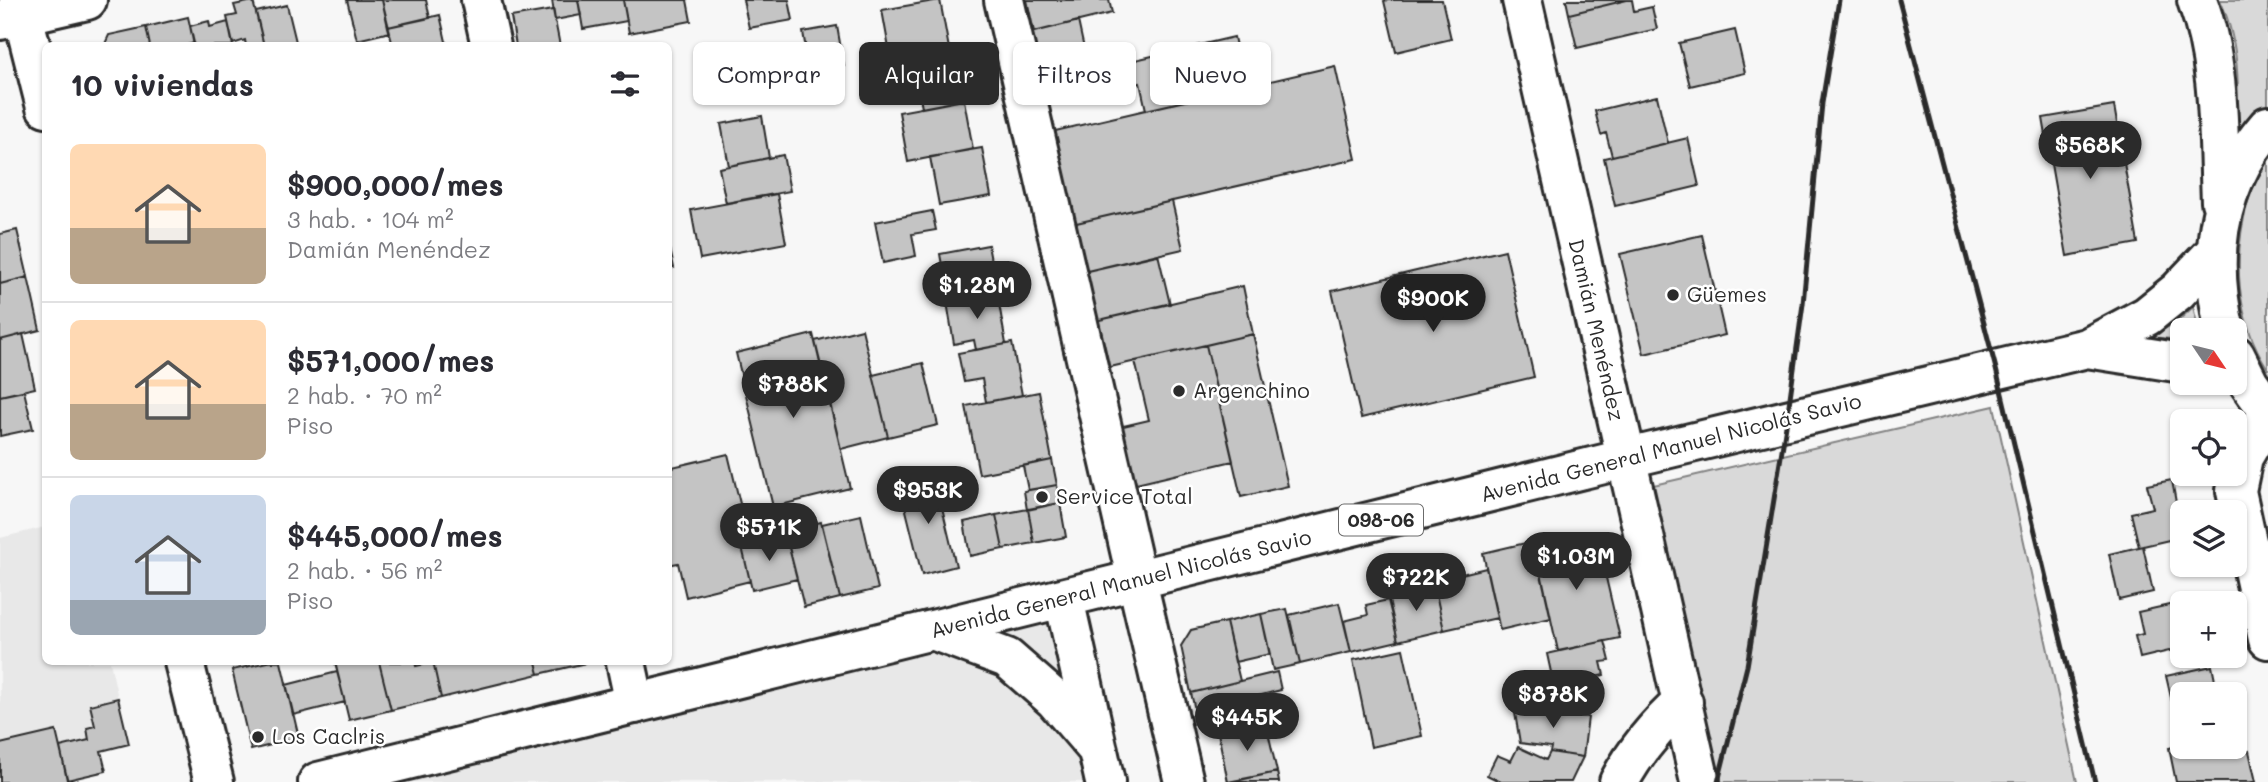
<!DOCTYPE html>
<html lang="es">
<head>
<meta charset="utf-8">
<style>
  body { margin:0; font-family:Mali,sans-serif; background:#f2f2f3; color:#2b2b33; height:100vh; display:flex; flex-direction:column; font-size:26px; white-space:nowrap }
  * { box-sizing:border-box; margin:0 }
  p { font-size:23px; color:#7c7c81 }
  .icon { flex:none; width:38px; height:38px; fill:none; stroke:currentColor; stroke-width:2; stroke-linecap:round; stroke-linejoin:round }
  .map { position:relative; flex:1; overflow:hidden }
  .panel { position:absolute; left:42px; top:42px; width:630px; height:623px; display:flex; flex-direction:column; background:#fff; border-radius:10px; box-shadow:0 2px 5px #0004 }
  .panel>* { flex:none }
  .top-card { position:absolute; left:693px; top:42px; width:665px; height:63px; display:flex; gap:14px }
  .needle { width:46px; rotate:125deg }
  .tools { position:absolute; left:2170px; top:318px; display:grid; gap:14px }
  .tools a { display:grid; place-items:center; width:77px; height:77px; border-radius:10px; background:#fff; box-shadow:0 2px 5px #0004; font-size:35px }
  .price { position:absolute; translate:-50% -60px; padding:0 16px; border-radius:24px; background:#2b2b2b; color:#fff; font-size:23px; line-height:46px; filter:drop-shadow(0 2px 4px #0008) }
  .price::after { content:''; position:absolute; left:50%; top:42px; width:21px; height:16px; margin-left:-10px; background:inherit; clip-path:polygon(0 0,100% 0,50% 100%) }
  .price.active { background:#222; color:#fff }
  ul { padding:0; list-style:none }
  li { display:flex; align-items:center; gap:21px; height:175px; padding:0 28px }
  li+li { border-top:2px solid #e1e1e2 }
  li span { display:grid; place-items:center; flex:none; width:196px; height:140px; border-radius:10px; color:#555 }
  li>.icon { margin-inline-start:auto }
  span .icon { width:84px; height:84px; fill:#fffc; stroke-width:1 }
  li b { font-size:30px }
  h2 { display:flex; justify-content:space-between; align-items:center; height:84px; padding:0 28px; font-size:30px }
  .chip { padding:0 24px; border-radius:10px; background:#fff; box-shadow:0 2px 5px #0004; font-size:24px; line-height:63px }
  .chip.active { background:#2b2b2b; color:#fff }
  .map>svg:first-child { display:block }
  .built { fill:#e8e8e8 }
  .green { fill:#d9d9d9; stroke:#828282; stroke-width:2 }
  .building { fill:#c4c4c4; stroke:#2b2b2b; stroke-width:2 }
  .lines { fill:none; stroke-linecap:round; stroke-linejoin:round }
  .minor-casing { stroke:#2b2b2b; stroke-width:44 }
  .major-casing { stroke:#2b2b2b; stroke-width:44 }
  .minor { stroke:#fff; stroke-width:38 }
  .major { stroke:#fff; stroke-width:38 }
  .rail { stroke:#2b2b2b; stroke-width:5 }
  .poi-dot { fill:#2b2b2b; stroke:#fff; stroke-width:2.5 }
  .labels { text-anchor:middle; stroke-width:5; stroke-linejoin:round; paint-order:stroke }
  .shield { fill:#fff; stroke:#6b6b6b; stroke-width:2 }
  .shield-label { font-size:19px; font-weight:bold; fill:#2b2b2b }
  .poi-label { font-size:21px; fill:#2b2b2b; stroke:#fff; text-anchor:start }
  .street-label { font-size:21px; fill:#2b2b2b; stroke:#fff }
</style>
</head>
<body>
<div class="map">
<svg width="2268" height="782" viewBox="0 0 2268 782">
  <rect width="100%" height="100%" fill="#f7f7f7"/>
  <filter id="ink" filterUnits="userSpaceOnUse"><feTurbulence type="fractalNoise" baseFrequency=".0143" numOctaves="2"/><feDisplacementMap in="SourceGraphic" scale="14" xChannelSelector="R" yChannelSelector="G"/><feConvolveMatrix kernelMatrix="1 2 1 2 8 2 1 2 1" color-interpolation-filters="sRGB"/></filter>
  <g filter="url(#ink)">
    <path class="built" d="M45,527L46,662H110L118,698L91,705L95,726L87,729L89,740L60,747L55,731L0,744V538Z
      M1064,599L1105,782H318Z"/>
    <path class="green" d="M2220,0H2268V104L2233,153C2240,102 2242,48 2220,0Z
      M2268,159V369C2235,319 2232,255 2249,198C2253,185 2262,172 2268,159Z
      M2193,307L2199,331H2182V340L2151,337L2178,321Z
      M1994,406L2077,782H1712L1645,487Z"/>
    <path class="building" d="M347,0H382L390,32L357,40Z
      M382,0H426L430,18L388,27Z
      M552,0H578L581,15L555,20Z
      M578,0H623L627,21L583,29Z
      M623,0H687L691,21L629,33Z
      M743,0H789L793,20L749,28Z
      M940,0L950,54L892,65L882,10Z
      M1027,0H1109L1112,13L1034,32Z
      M1388,0H1442L1451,39L1396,52L1384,1Z
      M1566,0H1627L1569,14Z
      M1627,0H1632L1634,11L1652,7L1657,29L1577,48L1569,14Z
      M253,1L264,46H246L245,40L233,44L227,17L237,15L234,5Z
      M287,5L297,46H264L256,12Z
      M553,10L560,46H516L511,17Z
      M440,15L447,46H393L388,27Z
      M188,17L194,43L184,46H150L146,27Z
      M209,21L210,27L228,22L233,46H194L190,26Z
      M1078,21L1086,58L1039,69L1030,33Z
      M837,26L844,66L810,73L803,32Z
      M146,27L150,46H104L109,35Z
      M1735,30L1745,73L1690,86L1679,43Z
      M1234,37L1245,87L1146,110L1140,83L1110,90L1105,67Z
      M955,53L964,100L922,108L913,61Z
      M1335,66L1356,159L1072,224L1051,132Z
      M1657,96L1668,143L1612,156L1606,133L1601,135L1595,111Z
      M964,100L973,149L908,162L899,112Z
      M2114,106L2138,243L2067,256L2043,118Z
      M762,116L769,158L729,166L721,124Z
      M1688,138L1699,186L1615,206L1604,158Z
      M982,148L991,196L939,205L930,157Z
      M783,155L790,191L726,203L719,168Z
      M777,194L786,243L700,259L691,210Z
      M1172,201L1183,249L1083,272L1072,224Z
      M932,211L936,230L912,234L916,256L883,263L875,222Z
      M17,230L28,277L0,284V234Z
      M1702,235L1725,335L1644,354L1620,254Z
      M668,239L674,268L668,269Z
      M988,245L997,292L964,298L962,289L947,293L940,254Z
      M1505,250L1534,377L1361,418L1332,291Z
      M1158,254L1170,304L1095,321L1083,272Z
      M28,277L40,330L0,340V284Z
      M1243,286L1253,334L1106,368L1095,321Z
      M997,292L1006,344L976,350L974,340L954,344L947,302Z
      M862,329L888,437L841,449L815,341Z
      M23,334L35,388L0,396V340Z
      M813,334L850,488L773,507L736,353Z
      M1253,334L1288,486L1241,497L1206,345Z
      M1012,343L1022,395L986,402L982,379L964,382L958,353Z
      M1206,345L1233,461L1132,485L1119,427L1149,420L1135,361Z
      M923,363L938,425L888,437L873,375Z
      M24,391L33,429L0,436V396Z
      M1039,392L1052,460L979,474L966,406Z
      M728,454L750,545L742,547L750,581L686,597L678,563L668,565V468Z
      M1052,460L1057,485L1028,490L1023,466Z
      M935,478L956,566L922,575L900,486Z
      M2172,480L2182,537L2139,547L2131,513L2153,508L2147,485Z
      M1057,485L1060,503L1027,510L1024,491Z
      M1060,503L1066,537L1034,543L1028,509Z
      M1028,509L1034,543L1003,549L996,515Z
      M861,515L878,589L840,598L822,524Z
      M996,515L1003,549L970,556L964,522Z
      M821,522L840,598L804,607L785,531Z
      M1571,534L1600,552L1620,638L1558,651L1534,543Z
      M786,536L797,579L752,590L742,547Z
      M1534,541L1551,618L1500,630L1483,553Z
      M2143,546L2153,592L2119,600L2109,554Z
      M1486,568L1497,618L1444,630L1433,581Z
      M1434,585L1444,630L1398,641L1388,596Z
      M2196,599L2197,604H2182V648L2140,658L2135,636L2143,634L2138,612Z
      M1388,600L1398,641L1351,652L1344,621L1368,615L1366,605Z
      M1339,603L1351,652L1300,664L1289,615Z
      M1287,609L1300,664L1273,670L1261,614Z
      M1261,614L1270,654L1235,662L1226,622Z
      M1226,622L1240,681L1191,693L1181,646L1191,630Z
      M1605,641L1610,661L1601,662L1604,675L1554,686L1547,654Z
      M1403,649L1422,736L1371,747L1353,660Z
      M268,662H281L299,738L251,750L232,670Z
      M335,662H379L391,710L349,720Z
      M379,662H415L416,666L433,662L441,698L391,710Z
      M433,662H536L539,674L441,698Z
      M536,662H585L586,663L539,674Z
      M2212,666L2218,695H2182V703L2173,706L2166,676Z
      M337,672L345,702L293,715L286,685Z
      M1277,672L1281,690L1246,699L1250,715L1199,727L1191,693Z
      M118,698L129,744L101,751L106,771L67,780L60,747L89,740L87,728L95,726L90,705Z
      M1556,703L1555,713L1588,717L1583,757L1550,752L1551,747L1520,743L1515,713Z
      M1266,723L1277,772L1228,782L1218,733Z
      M56,731L68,782H0V744Z
      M2235,738L2238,753L2249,751L2256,782H2176L2169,748L2182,745V747H2235Z
      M1518,747L1546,760L1550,752L1583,757L1571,782H1501L1487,775L1497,755L1511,761Z
      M1277,772L1279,782H1231Z"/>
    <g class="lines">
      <defs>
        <path id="minor" d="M19,0L46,107
          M481,0L491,46
          M1004,0L1137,581
          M1522,0L1700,782
          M0,20L87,0
          M2268,415L2243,457L2236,491L2268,639
          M184,662L214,782
          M626,662L635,704
          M1619,782C1636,750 1656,726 1683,702"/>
        <path id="major" d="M2197,0C2221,64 2218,135 2221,202
          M2225,331C2207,256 2216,186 2268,126
          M2087,348L2182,363
          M2235,355L2249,383L2268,410
          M1137,581L1184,782
          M1064,599L1105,782
          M935,631L1007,658L1055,700L1098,750
          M318,782L1624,459L2087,348L2147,316L2178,291L2215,252"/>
      </defs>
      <use href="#minor" class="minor-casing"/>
      <use href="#major" class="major-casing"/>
      <use href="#minor" class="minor"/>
      <use href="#major" class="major"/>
      <path class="rail" d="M1899,0L1996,369L2095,782
        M1718,782L1747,666L1787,419L1803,304L1822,103L1839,0"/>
    </g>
  </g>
  <g class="poi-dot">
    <circle cx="1673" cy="295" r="7"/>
    <circle cx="1179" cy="391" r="7"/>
    <circle cx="1042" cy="497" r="7"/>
    <circle cx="258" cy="737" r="7"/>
  </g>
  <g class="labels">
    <rect class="shield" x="1339" y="504.5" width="84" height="31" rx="5"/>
    <g class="shield-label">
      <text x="1381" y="527">098-06</text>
    </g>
    <g class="poi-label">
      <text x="1687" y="302">Güemes</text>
      <text x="1193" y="398">Argenchino</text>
      <text x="1056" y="504">Service Total</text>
      <text x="272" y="744">Los Caclris</text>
    </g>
    <g class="street-label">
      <text transform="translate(1596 330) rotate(77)" y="7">Damián Menéndez</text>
      <text transform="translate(1671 448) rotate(-14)" y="7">Avenida General Manuel Nicolás Savio</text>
      <text transform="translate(1121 584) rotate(-14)" y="7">Avenida General Manuel Nicolás Savio</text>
    </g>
  </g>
</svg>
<div class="tools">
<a><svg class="needle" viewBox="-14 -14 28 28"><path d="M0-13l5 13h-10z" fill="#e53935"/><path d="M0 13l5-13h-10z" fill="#7c7c81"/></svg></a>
<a><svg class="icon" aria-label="locate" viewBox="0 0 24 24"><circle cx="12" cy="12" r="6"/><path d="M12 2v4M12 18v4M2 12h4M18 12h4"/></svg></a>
<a><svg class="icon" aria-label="layers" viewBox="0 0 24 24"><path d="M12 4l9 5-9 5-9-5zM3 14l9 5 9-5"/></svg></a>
<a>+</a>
<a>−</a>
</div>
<b class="price" style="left:2090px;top:181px">$568K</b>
<b class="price" style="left:977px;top:321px">$1.28M</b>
<b class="price active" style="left:1433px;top:334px">$900K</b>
<b class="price" style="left:793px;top:420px">$788K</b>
<b class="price" style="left:928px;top:526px">$953K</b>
<b class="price" style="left:769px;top:563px">$571K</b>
<b class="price" style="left:1576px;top:592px">$1.03M</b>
<b class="price" style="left:1416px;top:613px">$722K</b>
<b class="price" style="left:1553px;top:730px">$878K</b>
<b class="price" style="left:1247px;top:753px">$445K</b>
<div class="top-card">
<a class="chip">Comprar</a>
<a class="chip active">Alquilar</a>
<a class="chip">Filtros</a>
<a class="chip">Nuevo</a>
</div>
<section class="panel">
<h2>10 viviendas<svg class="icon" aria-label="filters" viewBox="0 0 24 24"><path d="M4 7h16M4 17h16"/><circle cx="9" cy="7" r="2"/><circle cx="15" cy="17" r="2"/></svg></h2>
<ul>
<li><span style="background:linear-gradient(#ffd9b3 60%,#b9a48a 0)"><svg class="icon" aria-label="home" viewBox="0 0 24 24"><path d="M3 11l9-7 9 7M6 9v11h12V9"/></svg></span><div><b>$900,000/mes</b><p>3 hab. · 104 m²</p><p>Damián Menéndez</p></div></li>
<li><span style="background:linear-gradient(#ffd9b3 60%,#b9a48a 0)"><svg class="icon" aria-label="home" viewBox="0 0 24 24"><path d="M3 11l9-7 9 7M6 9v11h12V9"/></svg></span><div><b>$571,000/mes</b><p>2 hab. · 70 m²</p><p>Piso</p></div></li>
<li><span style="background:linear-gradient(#c9d6e8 75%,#9aa5b1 0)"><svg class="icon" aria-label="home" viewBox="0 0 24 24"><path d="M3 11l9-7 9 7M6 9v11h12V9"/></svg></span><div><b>$445,000/mes</b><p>2 hab. · 56 m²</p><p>Piso</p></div></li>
</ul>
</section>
</div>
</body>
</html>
